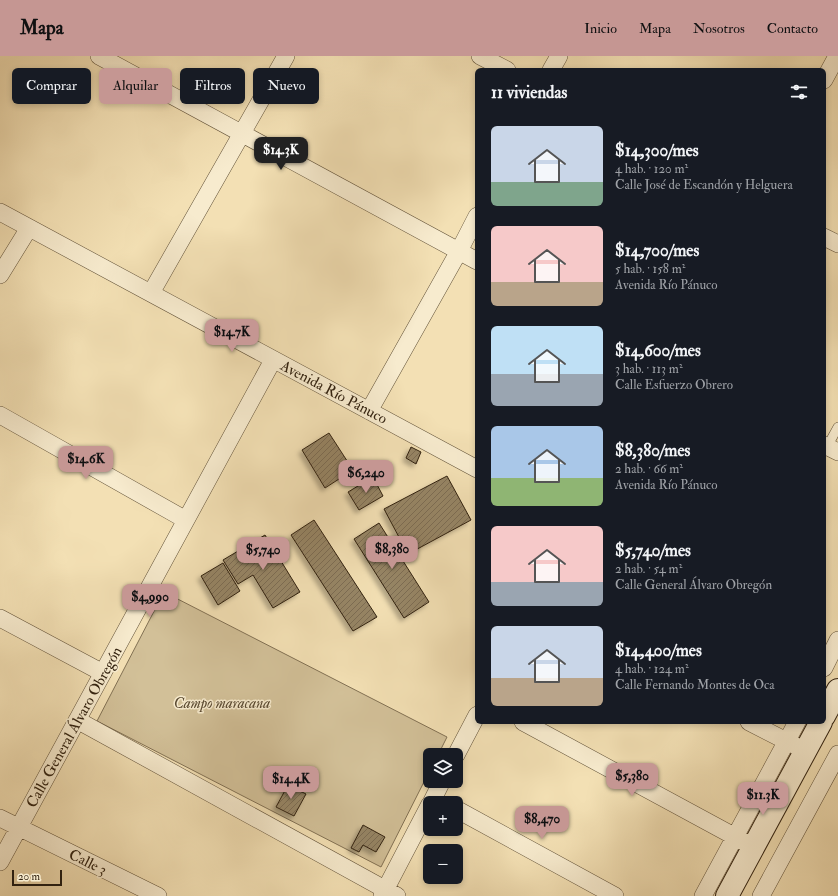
<!DOCTYPE html>
<html lang="es">
<head>
<meta charset="utf-8">
<style>
  body { margin:0; font-family:"IM FELL Double Pica",serif; background:#20242c; color:#f1f3f6; height:100vh; display:flex; flex-direction:column; font-size:15px; white-space:nowrap }
  * { box-sizing:border-box; margin:0 }
  p { font-size:13px; color:#9ea1a6 }
  .icon { flex:none; width:22px; height:22px; fill:none; stroke:currentColor; stroke-width:2; stroke-linecap:round; stroke-linejoin:round }
  .map { position:relative; flex:1; overflow:hidden }
  .panel { position:absolute; left:475px; top:12px; width:351px; height:656px; display:flex; flex-direction:column; background:#171b24; border-radius:6px; box-shadow:0 2px 6px #0003 }
  .panel>* { flex:none }
  .hud { position:absolute; left:12px; top:12px; width:380px; height:36px; display:flex; gap:8px }
  .fabs { position:absolute; left:423px; top:692px; display:grid; gap:8px }
  .fabs a { display:grid; place-items:center; width:40px; height:40px; border-radius:6px; background:#171b24; box-shadow:0 2px 6px #0003; font-size:20px }
  .scale { position:absolute; left:12px; bottom:10px; width:50px; box-sizing:border-box; padding-left:4px; border:2px solid #322210; border-top:0; font-size:11px; line-height:14px; white-space:nowrap; color:#322210; -webkit-text-stroke:3px #f7ebce; paint-order:stroke }
  .price { position:absolute; translate:-50% -34px; padding:0 9px; border-radius:8px; background:#c59692; color:#111; font-size:13px; line-height:26px; filter:drop-shadow(0 1px 2px #0008) }
  .price::after { content:''; position:absolute; left:50%; top:24px; width:12px; height:9px; margin-left:-6px; background:inherit; clip-path:polygon(0 0,100% 0,50% 100%) }
  .price.selected { background:#222; color:#fff }
  ul { padding:0; list-style:none }
  li { display:flex; align-items:center; gap:12px; height:100px; padding:0 16px }
  li span { display:grid; place-items:center; flex:none; width:112px; height:80px; border-radius:6px; color:#555 }
  li>.icon { margin-inline-start:auto }
  span .icon { width:48px; height:48px; fill:#fffc; stroke-width:1 }
  li b { font-size:17px }
  h2 { display:flex; justify-content:space-between; align-items:center; height:48px; padding:0 16px; font-size:17px }
  .tag { padding:0 14px; border-radius:6px; background:#171b24; box-shadow:0 2px 6px #0003; font-size:14px; line-height:36px }
  .tag.selected { background:#c59692; color:#111 }
  header { display:flex; align-items:center; gap:24px; box-sizing:border-box; height:56px; padding:0 20px; background:#c59692; color:#111 }
  header strong { font-size:19px }
  nav { display:flex; gap:22px; margin-inline-start:auto; font-size:14px }
  .map>svg:first-child { display:block }
  .park { fill:#d2c098; stroke:#827154 }
  .building { fill:url(#building-hatch); stroke:#322210; filter:url(#shadow) }
  .lines { fill:none; stroke-linecap:round; stroke-linejoin:round }
  .service-casing { stroke:#625239; stroke-width:10 }
  .minor-casing { stroke:#625239; stroke-width:18 }
  .secondary-casing { stroke:#322210; stroke-width:24 }
  .service { stroke:#f7ebce; stroke-width:9 }
  .minor { stroke:#f7ebce; stroke-width:17 }
  .secondary { stroke:#f7ebce; stroke-width:22 }
  .labels { text-anchor:middle; stroke-width:3; stroke-linejoin:round; paint-order:stroke }
  .street-label { font-size:15px; fill:#322210; stroke:#f7ebce }
  .park-label { font-size:15px; font-style:italic; fill:#5a4a32; stroke:#f7ebce }
</style>
</head>
<body>
<header>
<strong>Mapa</strong>
<nav><a>Inicio</a><a>Mapa</a><a>Nosotros</a><a>Contacto</a></nav>
</header>
<div class="map">
<svg width="838" height="840" viewBox="0 0 838 840">
  <defs>
    <pattern id="building-hatch" width="6" height="6" patternUnits="userSpaceOnUse"><rect width="6" height="6" fill="#968565"/><path d="M-1 1l2-2M0 6l6-6M5 7l2-2" fill="none" stroke="#7b6c52"/></pattern>
    <filter id="shadow"><feDropShadow dx="-3.5" dy="3.5" stdDeviation="2" flood-color="#0004"/></filter>
  </defs>
  <rect width="100%" height="100%" fill="#f3e0b4"/>
  <filter id="stains"><feTurbulence type="fractalNoise" baseFrequency=".005" numOctaves="4"/><feColorMatrix values="0 0 0 0 .2 0 0 0 0 .09 0 0 0 0 .02 0 0 0 .5 -.17"/></filter>
  <radialGradient id="worn" r=".72"><stop offset=".6" stop-color="#630" stop-opacity="0"/><stop offset="1" stop-color="#630" stop-opacity=".3"/></radialGradient>
  <path class="park" d="M164,536L447,681L438,699H430V714L381,811L97,665Z"/>
  <path class="building" d="M329,377L353,414L325,432L302,394Z
    M411,391L421,396L416,408L406,402Z
    M447,420L471,464L408,498L384,453Z
    M373,421L383,440L359,454L348,436Z
    M314,464L377,561L353,575L291,479Z
    M379,467L429,546L404,562L354,483Z
    M265,479L300,536L273,552L253,519L238,528L223,504Z
    M223,507L240,535L218,549L201,520Z
    M288,729L306,738L294,760L276,751Z
    M363,769L385,781L376,796L363,789L359,796L351,792Z"/>
  <g class="lines">
    <defs>
      <path id="service" d="M827,391L838,371"/>
      <path id="minor" d="M99,0L477,205
        M480,0L507,14
        M551,14L559,0
        M824,24L837,0
        M0,156L477,413
        M824,181L838,188
        M0,219L29,172
        M151,237L286,0
        M369,355L459,195L477,160
        M0,359L186,464
        M824,389L838,396
        M0,562L103,617
        M824,612L838,584
        M77,664L397,840
        M523,666L754,791
        M749,666L796,690
        M456,699L477,659
        M431,747L442,725
        M456,753L615,840
        M0,762L158,840
        M0,806L273,304
        M382,840L430,748
        M703,840L797,666
        M761,840L838,698"/>
      <path id="secondary" d="M824,660L838,634
        M727,840L821,666"/>
    </defs>
    <use href="#service" class="service-casing"/>
    <use href="#minor" class="minor-casing"/>
    <use href="#secondary" class="secondary-casing"/>
    <use href="#service" class="service"/>
    <use href="#minor" class="minor"/>
    <use href="#secondary" class="secondary"/>
  </g>
  <g class="labels">
    <g class="street-label">
      <text transform="translate(334 336) rotate(28)" y="5">Avenida Río Pánuco</text>
      <text transform="translate(74 671) rotate(-61)" y="5">Calle General Álvaro Obregón</text>
      <text transform="translate(88 806) rotate(26)" y="5">Calle 3</text>
    </g>
    <g class="park-label">
      <text x="222" y="652">Campo maracana</text>
    </g>
  </g>
  <rect width="100%" height="100%" filter="url(#stains)"/>
  <rect width="100%" height="100%" fill="url(#worn)"/>
</svg>
<div class="fabs">
<a><svg class="icon" aria-label="layers" viewBox="0 0 24 24"><path d="M12 4l9 5-9 5-9-5zM3 14l9 5 9-5"/></svg></a>
<a>+</a>
<a>−</a>
</div>
<div class="scale">20 m</div>
<b class="price selected" style="left:281px;top:115px">$14.3K</b>
<b class="price" style="left:232px;top:297px">$14.7K</b>
<b class="price" style="left:86px;top:424px">$14.6K</b>
<b class="price" style="left:366px;top:438px">$6,240</b>
<b class="price" style="left:392px;top:514px">$8,380</b>
<b class="price" style="left:263px;top:515px">$5,740</b>
<b class="price" style="left:150px;top:562px">$4,990</b>
<b class="price" style="left:632px;top:741px">$5,380</b>
<b class="price" style="left:291px;top:744px">$14.4K</b>
<b class="price" style="left:763px;top:760px">$11.3K</b>
<b class="price" style="left:542px;top:784px">$8,470</b>
<div class="hud">
<a class="tag">Comprar</a>
<a class="tag selected">Alquilar</a>
<a class="tag">Filtros</a>
<a class="tag">Nuevo</a>
</div>
<section class="panel">
<h2>11 viviendas<svg class="icon" aria-label="filters" viewBox="0 0 24 24"><path d="M4 7h16M4 17h16"/><circle cx="9" cy="7" r="2"/><circle cx="15" cy="17" r="2"/></svg></h2>
<ul>
<li><span style="background:linear-gradient(#c9d6e8 70%,#7fa58c 0)"><svg class="icon" aria-label="home" viewBox="0 0 24 24"><path d="M3 11l9-7 9 7M6 9v11h12V9"/></svg></span><div><b>$14,300/mes</b><p>4 hab. · 120 m²</p><p>Calle José de Escandón y Helguera</p></div></li>
<li><span style="background:linear-gradient(#f6c9c9 70%,#b9a48a 0)"><svg class="icon" aria-label="home" viewBox="0 0 24 24"><path d="M3 11l9-7 9 7M6 9v11h12V9"/></svg></span><div><b>$14,700/mes</b><p>5 hab. · 158 m²</p><p>Avenida Río Pánuco</p></div></li>
<li><span style="background:linear-gradient(#bfe0f5 60%,#9aa5b1 0)"><svg class="icon" aria-label="home" viewBox="0 0 24 24"><path d="M3 11l9-7 9 7M6 9v11h12V9"/></svg></span><div><b>$14,600/mes</b><p>3 hab. · 113 m²</p><p>Calle Esfuerzo Obrero</p></div></li>
<li><span style="background:linear-gradient(#a9c7e8 65%,#8fb573 0)"><svg class="icon" aria-label="home" viewBox="0 0 24 24"><path d="M3 11l9-7 9 7M6 9v11h12V9"/></svg></span><div><b>$8,380/mes</b><p>2 hab. · 66 m²</p><p>Avenida Río Pánuco</p></div></li>
<li><span style="background:linear-gradient(#f6c9c9 70%,#9aa5b1 0)"><svg class="icon" aria-label="home" viewBox="0 0 24 24"><path d="M3 11l9-7 9 7M6 9v11h12V9"/></svg></span><div><b>$5,740/mes</b><p>2 hab. · 54 m²</p><p>Calle General Álvaro Obregón</p></div></li>
<li><span style="background:linear-gradient(#c9d6e8 65%,#b9a48a 0)"><svg class="icon" aria-label="home" viewBox="0 0 24 24"><path d="M3 11l9-7 9 7M6 9v11h12V9"/></svg></span><div><b>$14,400/mes</b><p>4 hab. · 124 m²</p><p>Calle Fernando Montes de Oca</p></div></li>
</ul>
</section>
</div>
</body>
</html>
